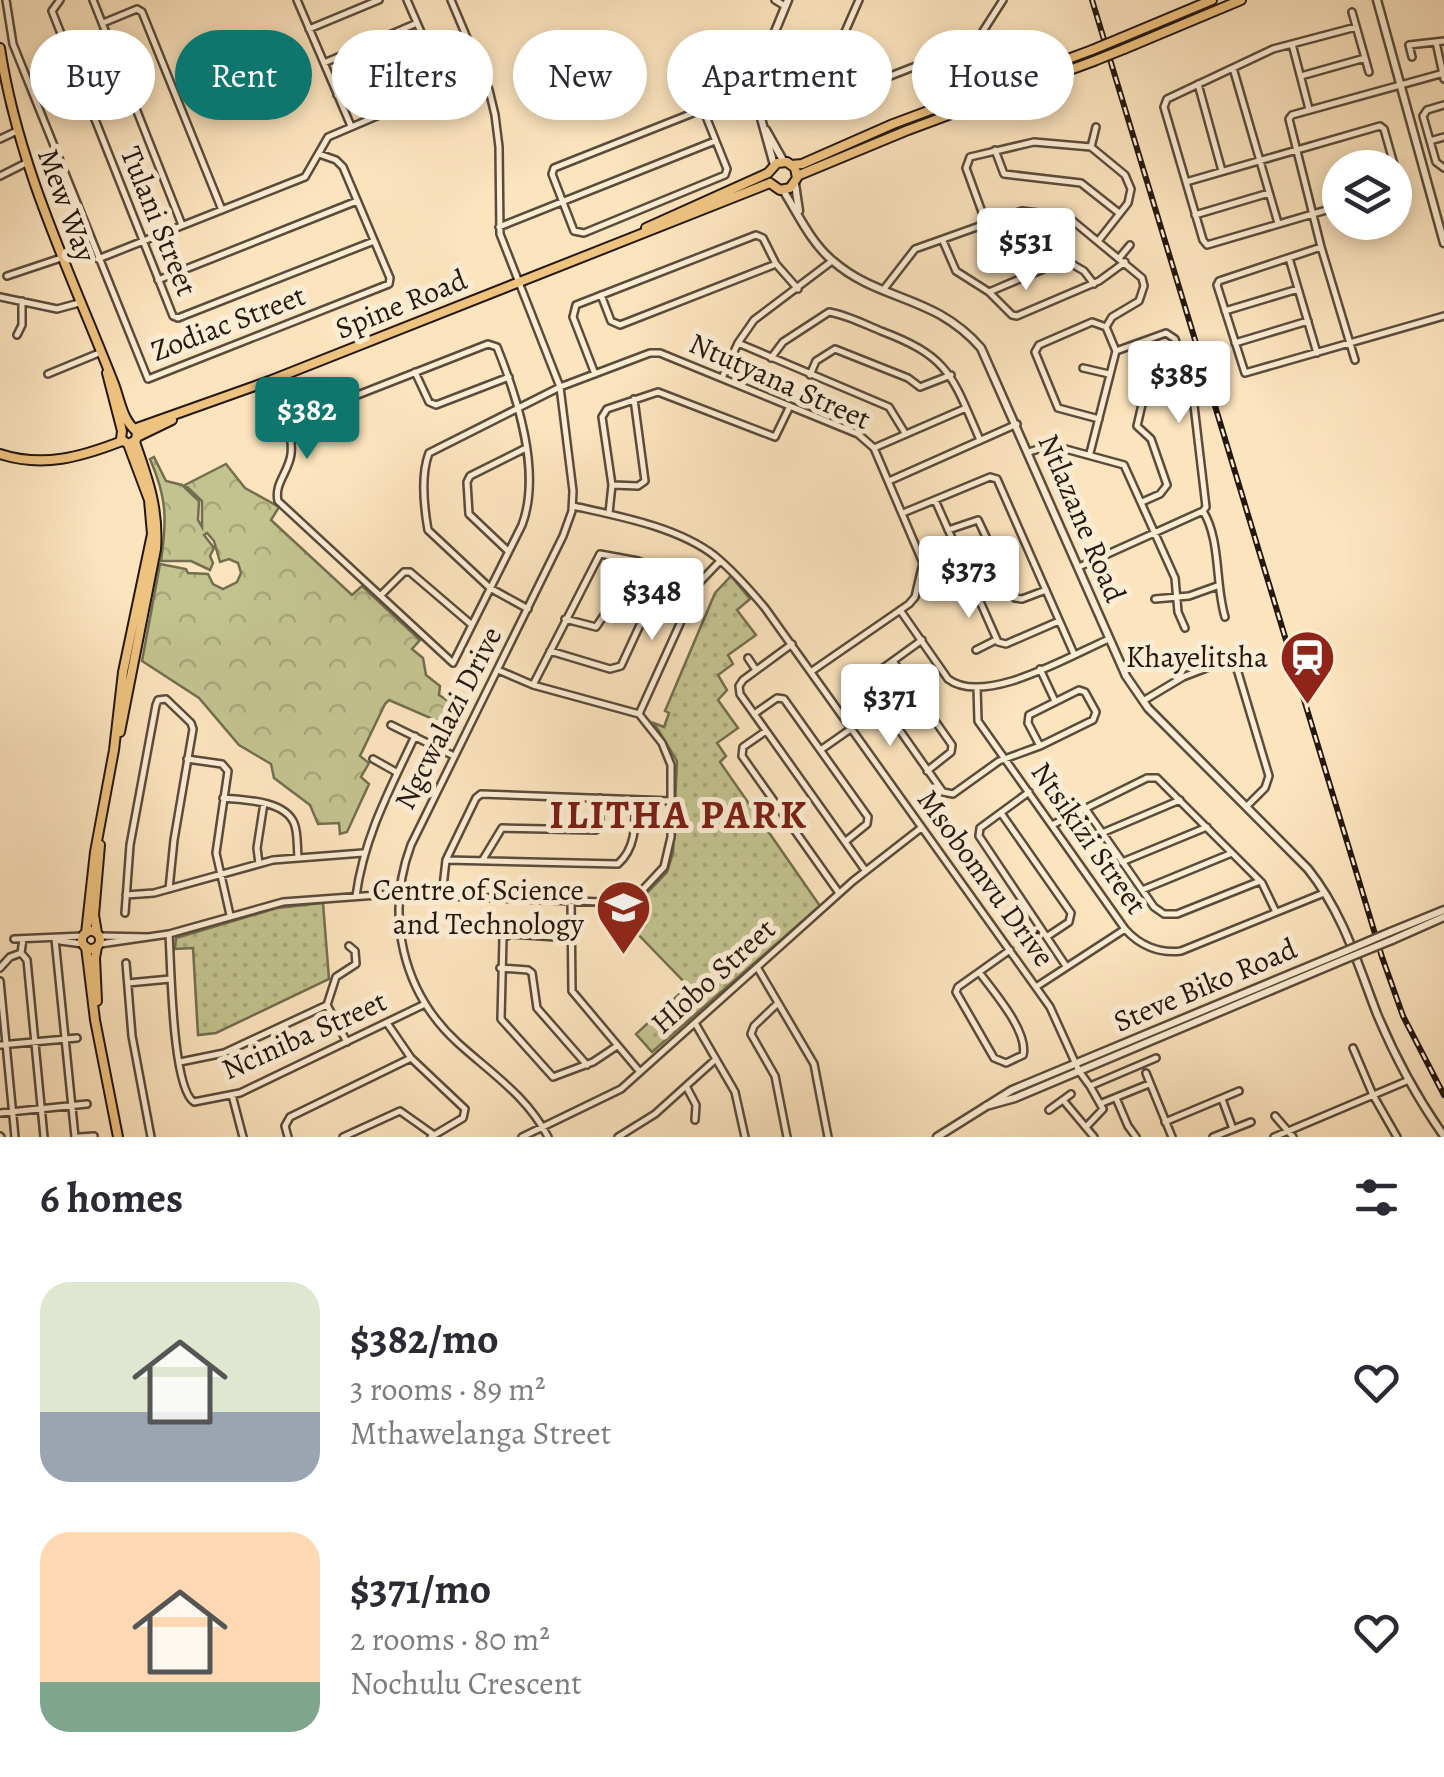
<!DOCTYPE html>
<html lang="en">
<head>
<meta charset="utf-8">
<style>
  body { margin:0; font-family:Alegreya,serif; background:#f2f2f3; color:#2b2b33; height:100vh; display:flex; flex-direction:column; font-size:38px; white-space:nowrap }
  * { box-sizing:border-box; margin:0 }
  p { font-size:32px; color:#7c7c81 }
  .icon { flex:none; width:55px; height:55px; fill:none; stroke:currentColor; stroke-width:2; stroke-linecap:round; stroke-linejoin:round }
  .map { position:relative; height:1137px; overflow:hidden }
  .details { display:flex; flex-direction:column; background:#fff; flex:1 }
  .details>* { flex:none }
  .banner { position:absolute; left:30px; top:30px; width:1385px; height:90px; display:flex; gap:20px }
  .controls { position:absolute; left:1322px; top:150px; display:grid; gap:20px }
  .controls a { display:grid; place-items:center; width:90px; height:90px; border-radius:50%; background:#fff; box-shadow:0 5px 15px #0003; font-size:50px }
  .price { position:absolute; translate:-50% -85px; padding:0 22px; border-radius:10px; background:#fff; color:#222; font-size:32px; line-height:65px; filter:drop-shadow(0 2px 5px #0008) }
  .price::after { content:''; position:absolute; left:50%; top:60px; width:30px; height:22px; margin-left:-15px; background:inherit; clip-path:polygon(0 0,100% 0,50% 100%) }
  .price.selected { background:#0f766e; color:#fff }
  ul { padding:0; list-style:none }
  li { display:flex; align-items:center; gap:30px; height:250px; padding:0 40px }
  li span { display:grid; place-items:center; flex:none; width:280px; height:200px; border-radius:30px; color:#555 }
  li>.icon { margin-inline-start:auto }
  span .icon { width:120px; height:120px; fill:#fffc; stroke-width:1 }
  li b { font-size:42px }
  h2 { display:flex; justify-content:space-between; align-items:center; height:120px; padding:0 40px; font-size:42px }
  .pill { padding:0 35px; border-radius:45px; background:#fff; box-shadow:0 5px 15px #0003; font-size:35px; line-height:90px }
  .pill.selected { background:#0f766e; color:#fff }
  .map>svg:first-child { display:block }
  .grass { fill:url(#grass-dots); stroke:#736e4f; stroke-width:2.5 }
  .forest { fill:url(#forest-crowns); stroke:#736e4f; stroke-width:2.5 }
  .pitch { fill:#c2c38f; stroke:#736e4f; stroke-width:2.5 }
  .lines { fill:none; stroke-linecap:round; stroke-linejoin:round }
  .minor-casing { stroke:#5a4b3b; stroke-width:10 }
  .tertiary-casing { stroke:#5a4b3b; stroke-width:11 }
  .primary-casing { stroke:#24180f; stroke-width:12 }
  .minor { stroke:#fdedd5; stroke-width:5 }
  .tertiary { stroke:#fdedd5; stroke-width:6 }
  .primary { stroke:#eec27f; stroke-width:8 }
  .rail-casing { stroke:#24180f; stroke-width:6 }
  .rail { stroke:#fdedd5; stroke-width:2.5; stroke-dasharray:8; stroke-linecap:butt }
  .tertiary-bridge-casing { stroke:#5a4b3b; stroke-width:11; stroke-linecap:butt }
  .primary-bridge-casing { stroke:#24180f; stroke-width:12; stroke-linecap:butt }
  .tertiary-bridge { stroke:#fdedd5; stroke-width:6 }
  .primary-bridge { stroke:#eec27f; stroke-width:8 }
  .labels { text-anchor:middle; stroke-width:10; stroke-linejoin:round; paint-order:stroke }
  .street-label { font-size:30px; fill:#24180f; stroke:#fdedd5 }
  .poi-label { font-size:30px; fill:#24180f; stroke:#fdedd5; text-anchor:end }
  .district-label { font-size:40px; font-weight:bold; letter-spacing:2.5px; fill:#7a1f14; stroke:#fdedd5 }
</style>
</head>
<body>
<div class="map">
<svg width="1444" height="1137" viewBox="0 0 1444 1137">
  <defs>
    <pattern id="grass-dots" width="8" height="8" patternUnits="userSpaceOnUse" patternTransform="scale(2.5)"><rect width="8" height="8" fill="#c2c38f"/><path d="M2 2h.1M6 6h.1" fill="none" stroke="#a7a77a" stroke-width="1.8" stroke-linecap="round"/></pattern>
    <pattern id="forest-crowns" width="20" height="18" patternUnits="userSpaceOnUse" patternTransform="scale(2.5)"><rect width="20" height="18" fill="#c2c38f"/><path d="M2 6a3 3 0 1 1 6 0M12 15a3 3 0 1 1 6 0" fill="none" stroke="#a7a77a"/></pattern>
  </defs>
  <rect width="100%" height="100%" fill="#fce4be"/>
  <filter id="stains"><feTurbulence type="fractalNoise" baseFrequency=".002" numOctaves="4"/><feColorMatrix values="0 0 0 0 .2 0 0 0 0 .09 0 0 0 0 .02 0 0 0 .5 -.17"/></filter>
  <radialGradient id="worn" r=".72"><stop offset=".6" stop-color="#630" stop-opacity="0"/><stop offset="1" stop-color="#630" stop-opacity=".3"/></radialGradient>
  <path class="grass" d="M731,576L750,599L737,610L756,635L728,655L733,664L718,675L727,690L718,700L738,728L717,743L726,756L720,762L820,906L652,1052L636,1034L688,986L631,927L632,909L667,872L673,853L677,761L654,723L664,727L669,713L665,711L715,593Z
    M323,903L329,979L216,1033L198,1035L193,948L175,949L176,938L277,908Z"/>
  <path class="forest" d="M154,457L166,481L182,485L199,501L198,520L202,527V501L185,485L226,464L245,488L279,507L271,520L352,595L362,586L420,640L412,649L423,658L426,675L440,686L439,695L454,705L444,724L389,700L385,704L360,756L369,763L361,777L369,784L347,832L340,834L339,823L318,824L310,805L274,778L271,764L239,745L199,698L142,661L160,564L186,569L188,573L208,574L213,584L223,589L237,582L241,573L238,563L229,559L220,562L214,541L207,533L204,535L214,548L210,556L213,563L210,570L191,561H161C167,519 167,498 150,459Z"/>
  <path class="pitch" d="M540,44H571L570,94L540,93Z"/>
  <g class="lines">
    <defs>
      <path id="minor" d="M6,0L13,44L148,379L389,284L390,278L343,167L336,160L319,154
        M60,0L52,11L173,316L178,318L374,241
        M93,0L182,225
        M297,0L351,126
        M407,0L445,87
        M451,0L489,90L495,115L499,147L500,234L560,387L573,491L572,511L563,536L411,845C385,915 402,992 458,1043C491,1073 527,1096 548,1137
        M775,0L785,6
        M859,0L837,50L839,74L855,85H867L965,47L978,39L1003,0
        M1352,12L1369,72
        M103,23L137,9L142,12L222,210
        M309,29L379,0
        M1436,42L1444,79
        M1292,44L1309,109
        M1412,57L1409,45L1444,41
        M324,63L417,23
        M1233,68L1278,223
        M1301,76L1365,58
        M1198,84L1222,171
        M337,95L430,55
        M1444,105L1427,110L1423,116L1436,162L1444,168
        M703,109L554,168L552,174L574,231L584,233L725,175L727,169L703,109L755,91
        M0,139L17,131
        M1430,141L1444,137
        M1091,147L1096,127
        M995,150L1004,174L1081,183L1119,213
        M1357,167L1392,158
        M1395,169L1404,201
        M0,176L26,163
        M1186,182L1380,126L1384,129L1395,168
        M1340,206L1207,245L1203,240L1164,107L1167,99L1273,49L1356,27
        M1195,215L1269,193
        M986,223L966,168L970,157L1034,142L1091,147L1125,175L1131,189L1128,203L1099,240
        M499,227L715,141
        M943,241L956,271L989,292L1012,315L1017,316L1099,281L1125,262
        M1321,247L1219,281L1217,285L1245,373L1444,316
        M1120,257L1130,245
        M1289,258L1317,353
        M98,259L305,177L328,137L482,71
        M7,276L61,258
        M158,280L357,201
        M884,289L915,249L1022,211L1062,216L1073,221L1142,278L1144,286L1139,301L1112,317L1106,327
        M989,292L1065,260L1084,271L1094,284
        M601,295L611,321L620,325L776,264
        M0,297L57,309L79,303
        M1225,311L1298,289
        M17,335L22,325V301
        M738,343L889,407L905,433
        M1235,343L1308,321
        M771,358L783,342L829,312C847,315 864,324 881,331C950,357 952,376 980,440
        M1355,360L1321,247L1289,119L1292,115L1444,73
        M1083,368L1109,374
        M415,372L429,402L436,405L509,377
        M48,374L99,353
        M595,374L573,317L576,305L756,235L763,238L776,264L798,289
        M810,375L816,361L835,349L908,378L920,387L951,375
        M722,378L738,343L754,320L832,261
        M269,381C278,402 294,431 291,454C289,472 274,483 278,501L453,663L522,525C542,472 517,397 497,347L488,344L286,423
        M1099,419L1058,408L1035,352L1039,345L1092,322L1106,327
        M874,448L966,408
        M1029,452L1051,445L1124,465L1175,578L1178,612L1185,628
        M1090,453L1116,351L1106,327
        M889,481L1017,424
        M613,485L638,486L645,481L634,399
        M935,500L998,642L1006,644L1059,621
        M1142,502L1160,494L1167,485L1151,439L1137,426L1147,383L1183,366
        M573,506C618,516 678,527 715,556C733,571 750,590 765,608L1050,1007L1079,1071L1090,1086L1156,1058
        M1203,511C1221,540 1215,584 1225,617
        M609,513L612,485L602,417L607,409L658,392L775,437L790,406
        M903,513L990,477L997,479L1074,654
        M948,530L978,520L1015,598L1022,599L1046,590
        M508,551L469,514L467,482L470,476L524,449
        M1079,567L1203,511L1206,507L1193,397L1175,339L1166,333L1116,351
        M381,595L404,572H410L472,625
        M1155,599L1189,596L1217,586
        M528,609L490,588L428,530C424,507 421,474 429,453L560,387L650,353H660L858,434L874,448L923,563L915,597L909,604L812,671
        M900,610L948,679C985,707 1071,655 1109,639
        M565,619L596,627L619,593L649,604
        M922,640L872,676L868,685L943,792L953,794L999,761L1040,746L1093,720L1096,712L1085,692L1079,690L1029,715L1028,723L1040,746
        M792,644L743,680L739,686L740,694L865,870
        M976,650L996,640
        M550,651L610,669L621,666L664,573
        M748,658L756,670
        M893,661L952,745L951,752L927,771
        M1040,669L1055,701
        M533,685L600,554L638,561L696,588
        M977,687L978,721L1125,929C1139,945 1159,954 1181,951L1324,893
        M1143,701L1183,677L1222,662L1237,669L1269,776L1265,788L1247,806
        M639,714L698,584L720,561
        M754,714L777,698L784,699L868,817L867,824L846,841
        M391,725L454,756
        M766,731L743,747L742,756L839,893
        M822,749L852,728
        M187,759L222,764L228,771L216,853L230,915
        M373,759L396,772
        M1029,792L980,828L979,836L1066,966
        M223,798C244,800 284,800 294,823C298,832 297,846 298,857
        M1085,808L1154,907L1164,914H1177L1260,881
        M1001,813L1071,913L1069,922L1048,936
        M1052,825L1147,778H1157L1262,883L1276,912
        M1102,833L1180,800
        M446,860L618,864C637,847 635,823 635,800
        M482,861L502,828L596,830L600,826V798
        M1122,862L1207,827
        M259,864L257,848L264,803
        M1142,890L1232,853
        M126,895L154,893L273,860L363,853
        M356,896C364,837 390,789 415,736
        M442,896L446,860L476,798L481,794L671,801
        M571,901L572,991L640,1072
        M125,913L130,845L156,705L158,700L166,699L191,723L193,729L174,840L169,889
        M169,934C171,964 172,1088 194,1102L240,1093L425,1004
        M100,936L149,937
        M571,938L511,934L503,938L501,1019L553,1077L593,1062L617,1046
        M14,939L83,936
        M55,939L75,1137
        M60,941L83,944
        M100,944L169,934L283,902L391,894L602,902L637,896L664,867L671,837V765L662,743L639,714L533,685L498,670
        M21,953L27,960L44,1137
        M126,963L132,1036L151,1137
        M757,967L814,1064L828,1137
        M0,968L10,957L21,953L23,939
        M500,968L528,970L532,973L537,1008L587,1065
        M979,972C993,991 1029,1032 1023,1055L1006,1063L994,1058L956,992L958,987L1010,950
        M0,981L15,1137
        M128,983L170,979
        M1036,987L1125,929
        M778,1003L754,1026L751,1034L775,1076L787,1137
        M327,1005L336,977L356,964L355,951L349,946
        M327,1005L347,1042
        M387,1023L411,1058L465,1109L463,1118L431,1137
        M695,1023L735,1092L745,1137
        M0,1045L77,1038
        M1353,1048L1373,1095L1397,1137
        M180,1062L224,1053L327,1005
        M1146,1073L1172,1137
        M686,1086L696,1105L695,1120
        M232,1095L243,1137
        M1116,1098L1128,1126L1136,1137
        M1222,1099L1233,1129
        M1063,1100L1094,1137
        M1102,1103L1149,1084
        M1049,1110L1071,1094
        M0,1113L87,1104
        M1275,1116L1293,1137
        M1165,1122L1239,1091
        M1086,1127L1103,1109L1090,1086
        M0,1136L1,1137
        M79,1137L94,1136
        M288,1137L285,1126L290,1117L411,1058
        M343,1137L400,1111L434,1135
        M522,1137L621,1089L853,881L921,828
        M618,1137L655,1114L716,1059
        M1213,1137L1251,1122
        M1274,1137L1409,1080"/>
      <path id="tertiary" d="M1377,0L1444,243
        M766,130L784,162
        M774,165L757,104L755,80L788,0
        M795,184L799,211
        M783,190C798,214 811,243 833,261C880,302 934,294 981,348L1126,676L1148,708L1308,869C1343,913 1357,962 1377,1014C1395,1057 1417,1098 1444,1136
        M1390,932L1444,910
        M1392,940L1444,917
        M986,1106L1015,1098L1343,960
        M937,1137L1012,1090L1341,953"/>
      <path id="primary" d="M1121,38L1212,0
        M0,48C18,167 71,274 114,384C121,403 122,419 137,432L136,440L128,444
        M1124,49L1241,0
        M791,165L802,164L893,124L1092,50
        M797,176L908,130L1094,61
        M646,228L768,173L777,163L787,162L795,168L797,178L790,188L780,190L770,183
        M134,429L269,381L770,183
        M137,437L172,420
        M0,454C43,468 81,457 122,441
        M120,732L156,549C159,509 148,479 135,442
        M82 940a9 9 0 1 1 18 0a9 9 0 1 1-18 0Z
        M86,933L95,852L114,750L123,672L152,534L149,500L128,444L121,439L122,431L107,373
        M97,933L94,915L100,845
        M86,947L95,1020L118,1137
        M97,1001L95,958L97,947"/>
    </defs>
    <use href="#minor" class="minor-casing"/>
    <use href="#tertiary" class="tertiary-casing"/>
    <use href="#primary" class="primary-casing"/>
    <use href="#minor" class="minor"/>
    <use href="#tertiary" class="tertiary"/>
    <use href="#primary" class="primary"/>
    <defs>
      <path id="rail" d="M1092,0L1382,957L1403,1016L1444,1095"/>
    </defs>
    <use href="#rail" class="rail-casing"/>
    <use href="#rail" class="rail"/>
    <defs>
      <path id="tertiary-bridge" d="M1341,953L1390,932
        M1343,960L1392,940"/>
      <path id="primary-bridge" d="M1092,50L1121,38
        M1094,61L1124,49"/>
    </defs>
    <use href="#tertiary-bridge" class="tertiary-bridge-casing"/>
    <use href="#primary-bridge" class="primary-bridge-casing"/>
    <use href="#tertiary-bridge" class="tertiary-bridge"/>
    <use href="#primary-bridge" class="primary-bridge"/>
  </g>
  <defs>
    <symbol id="station-pin" viewBox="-11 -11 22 30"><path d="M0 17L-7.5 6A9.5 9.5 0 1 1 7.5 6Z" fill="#8f2418" stroke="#fdedd5"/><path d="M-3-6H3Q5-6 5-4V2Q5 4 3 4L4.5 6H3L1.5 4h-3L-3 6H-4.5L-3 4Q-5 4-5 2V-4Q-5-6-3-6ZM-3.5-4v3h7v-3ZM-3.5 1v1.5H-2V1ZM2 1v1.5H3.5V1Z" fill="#fff"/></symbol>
    <symbol id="school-pin" viewBox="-11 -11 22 30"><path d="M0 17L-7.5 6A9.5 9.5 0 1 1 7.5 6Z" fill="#8f2418" stroke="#fdedd5"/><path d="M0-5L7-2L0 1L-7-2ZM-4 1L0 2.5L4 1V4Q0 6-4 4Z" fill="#fff"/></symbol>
  </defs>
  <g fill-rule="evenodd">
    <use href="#station-pin" x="1276" y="626" width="63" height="86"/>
    <use href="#school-pin" x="592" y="876" width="63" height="86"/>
  </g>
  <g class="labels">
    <g class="street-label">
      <text transform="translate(67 205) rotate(70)" y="10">Mew Way</text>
      <text transform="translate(159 221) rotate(68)" y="10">Tulani Street</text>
      <text transform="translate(401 304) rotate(-22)" y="10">Spine Road</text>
      <text transform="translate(228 323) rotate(-21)" y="10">Zodiac Street</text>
      <text transform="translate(780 381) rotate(24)" y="10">Ntutyana Street</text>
      <text transform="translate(1082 518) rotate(67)" y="10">Ntlazane Road</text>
      <text transform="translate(448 718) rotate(-63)" y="10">Ngcwalazi Drive</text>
      <text transform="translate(1089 838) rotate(55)" y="10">Ntsikizi Street</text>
      <text transform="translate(986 878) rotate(54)" y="10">Msobomvu Drive</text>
      <text transform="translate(713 976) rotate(-42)" y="10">Hlobo Street</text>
      <text transform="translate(1205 985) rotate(-23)" y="10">Steve Biko Road</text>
      <text transform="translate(304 1035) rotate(-24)" y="10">Nciniba Street</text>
    </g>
    <g class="poi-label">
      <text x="1268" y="667">Khayelitsha</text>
      <text x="584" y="900">Centre of Science<tspan x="584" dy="34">and Technology</tspan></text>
    </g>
    <g class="district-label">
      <text x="679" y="828">ILITHA PARK</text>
    </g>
  </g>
  <rect width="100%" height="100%" filter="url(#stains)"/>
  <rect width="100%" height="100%" fill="url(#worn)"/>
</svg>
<div class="controls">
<a><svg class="icon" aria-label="layers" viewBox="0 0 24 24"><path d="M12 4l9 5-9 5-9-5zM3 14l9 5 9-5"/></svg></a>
</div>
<b class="price" style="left:1026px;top:293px">$531</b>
<b class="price" style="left:1179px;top:426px">$385</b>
<b class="price selected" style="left:307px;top:462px">$382</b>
<b class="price" style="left:969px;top:621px">$373</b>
<b class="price" style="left:652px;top:643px">$348</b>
<b class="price" style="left:890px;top:749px">$371</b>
<div class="banner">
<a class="pill">Buy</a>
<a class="pill selected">Rent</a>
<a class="pill">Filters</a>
<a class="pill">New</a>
<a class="pill">Apartment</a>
<a class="pill">House</a>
</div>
</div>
<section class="details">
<h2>6 homes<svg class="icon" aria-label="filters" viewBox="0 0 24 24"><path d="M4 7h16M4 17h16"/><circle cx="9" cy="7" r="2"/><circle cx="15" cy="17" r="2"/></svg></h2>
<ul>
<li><span style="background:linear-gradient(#dfe7d0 65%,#9aa5b1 0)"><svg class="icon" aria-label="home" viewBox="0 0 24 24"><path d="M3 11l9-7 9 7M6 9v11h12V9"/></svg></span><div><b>$382/mo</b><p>3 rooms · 89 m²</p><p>Mthawelanga Street</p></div><svg class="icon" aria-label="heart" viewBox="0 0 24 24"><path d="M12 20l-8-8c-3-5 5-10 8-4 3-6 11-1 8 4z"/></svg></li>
<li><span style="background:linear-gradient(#ffd9b3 75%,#7fa58c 0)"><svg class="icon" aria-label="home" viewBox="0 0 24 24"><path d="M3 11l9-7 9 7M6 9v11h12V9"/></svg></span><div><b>$371/mo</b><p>2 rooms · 80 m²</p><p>Nochulu Crescent</p></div><svg class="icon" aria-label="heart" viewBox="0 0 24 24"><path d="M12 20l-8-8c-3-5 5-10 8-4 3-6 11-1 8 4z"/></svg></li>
</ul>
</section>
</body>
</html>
